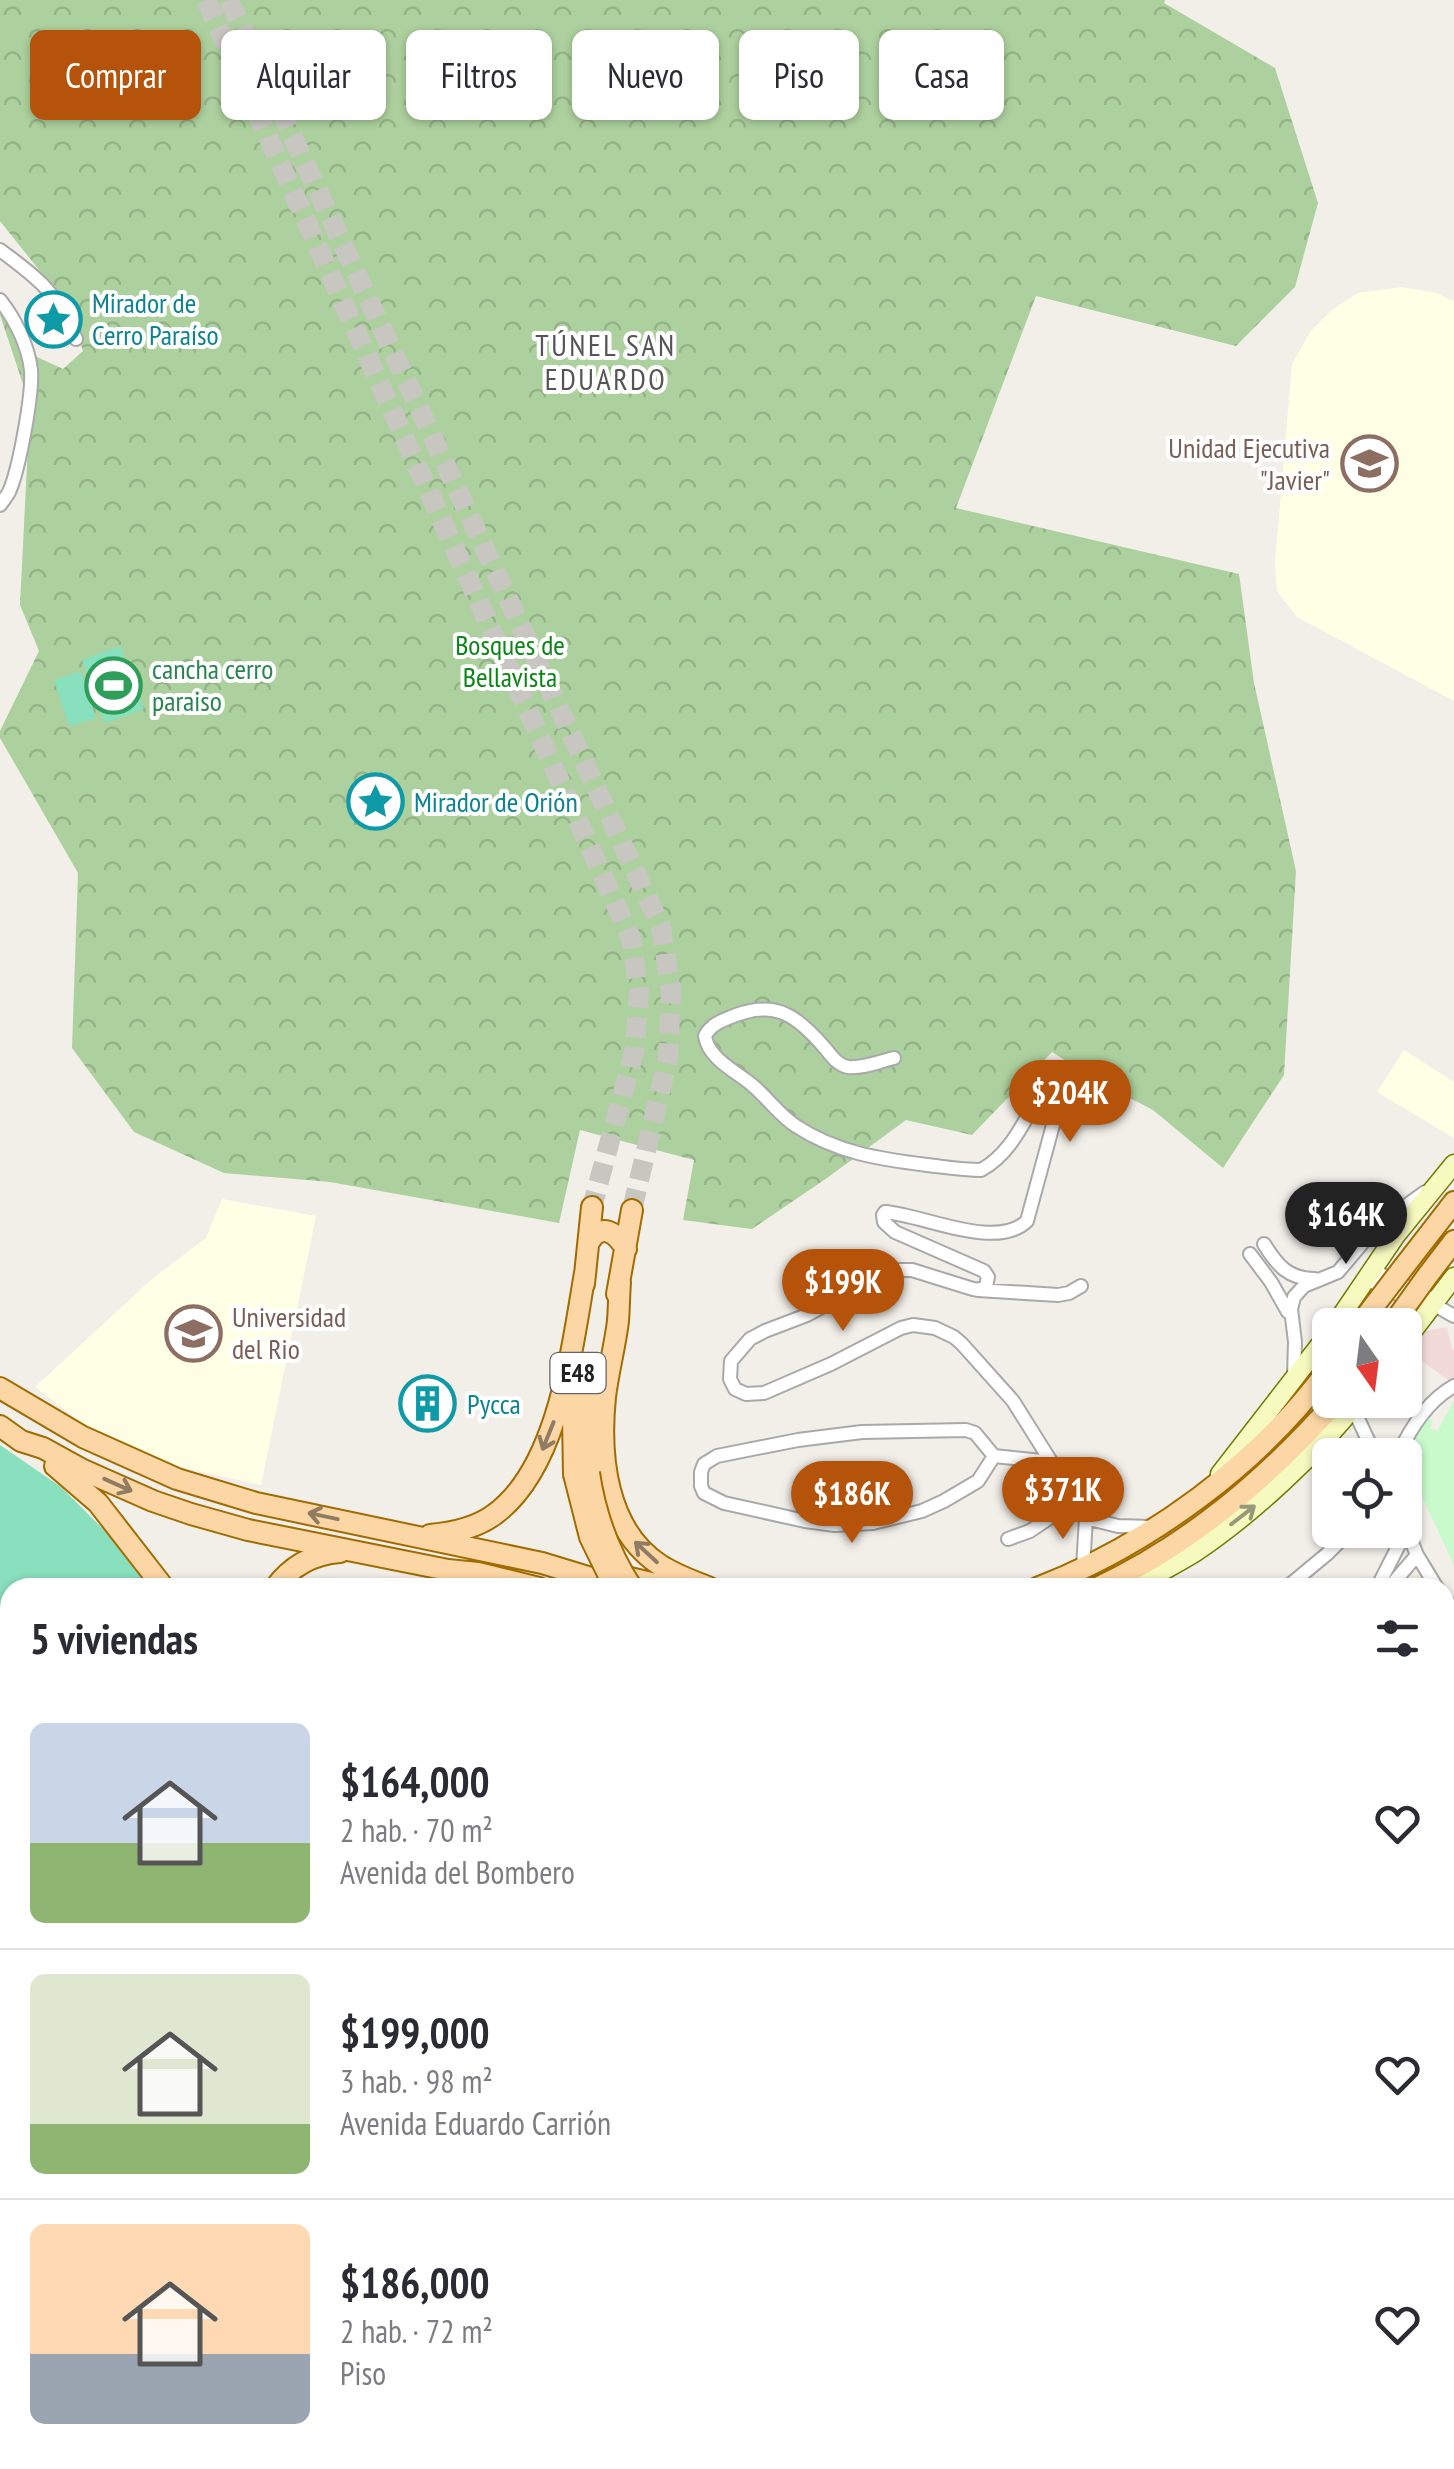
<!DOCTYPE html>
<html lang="es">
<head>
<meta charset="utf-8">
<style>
  body { margin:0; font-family:"PT Sans Narrow",sans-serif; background:#f2f2f3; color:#2b2b33; height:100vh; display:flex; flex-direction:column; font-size:38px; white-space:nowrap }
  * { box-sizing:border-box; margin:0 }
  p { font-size:32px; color:#7c7c81 }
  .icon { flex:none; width:55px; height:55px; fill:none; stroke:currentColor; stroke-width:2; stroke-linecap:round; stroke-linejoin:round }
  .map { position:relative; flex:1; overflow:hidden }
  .side { position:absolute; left:0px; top:1578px; width:1455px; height:892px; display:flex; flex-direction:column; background:#fff; border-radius:30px 30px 0 0; box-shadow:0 2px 8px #0004 }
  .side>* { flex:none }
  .hud { position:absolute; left:30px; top:30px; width:1395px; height:90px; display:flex; gap:20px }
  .needle { width:65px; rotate:166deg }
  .tools { position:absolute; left:1312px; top:1308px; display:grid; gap:20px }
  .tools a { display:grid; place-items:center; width:110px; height:110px; border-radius:15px; background:#fff; box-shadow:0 2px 8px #0004; font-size:50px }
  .price { position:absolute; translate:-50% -85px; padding:0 22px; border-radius:35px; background:#b45309; color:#fff; font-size:32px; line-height:65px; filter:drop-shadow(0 2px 5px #0008) }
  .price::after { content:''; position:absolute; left:50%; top:60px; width:30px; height:22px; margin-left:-15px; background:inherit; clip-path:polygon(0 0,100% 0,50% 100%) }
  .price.on { background:#222; color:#fff }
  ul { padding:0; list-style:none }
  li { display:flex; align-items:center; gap:30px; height:250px; padding:0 30px }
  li+li { border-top:2px solid #e1e1e2 }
  li span { display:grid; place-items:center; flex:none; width:280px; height:200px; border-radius:15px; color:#555 }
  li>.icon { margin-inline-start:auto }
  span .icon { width:120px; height:120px; fill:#fffc; stroke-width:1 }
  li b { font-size:42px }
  h2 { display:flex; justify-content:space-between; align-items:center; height:120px; padding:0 30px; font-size:42px }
  .pill { padding:0 35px; border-radius:15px; background:#fff; box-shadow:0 2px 8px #0004; font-size:35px; line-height:90px }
  .pill.on { background:#b45309; color:#fff }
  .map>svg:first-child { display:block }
  .commercial { fill:#f2dad9 }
  .education { fill:#ffffe5 }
  .forest { fill:url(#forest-crowns) }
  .park { fill:#c8facc }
  .pitch { fill:#88e0be }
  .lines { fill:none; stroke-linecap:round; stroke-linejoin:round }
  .primary-tunnel { stroke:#c8c6c1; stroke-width:20; stroke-dasharray:20 10; stroke-linecap:butt }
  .street-casing { stroke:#a9a9a9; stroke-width:16 }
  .secondary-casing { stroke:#707d05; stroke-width:21 }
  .primary-casing { stroke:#a06b00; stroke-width:24 }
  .street { stroke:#fff; stroke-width:12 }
  .secondary { stroke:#f7fabf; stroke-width:18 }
  .primary { stroke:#fcd6a4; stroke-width:20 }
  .primary-bridge-casing { stroke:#a06b00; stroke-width:24; stroke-linecap:butt }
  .primary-bridge { stroke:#fcd6a4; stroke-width:20 }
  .oneway { stroke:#8f7c63 }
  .oneway2 { stroke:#979978 }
  .labels { text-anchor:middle; stroke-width:8; stroke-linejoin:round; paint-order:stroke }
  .shield { fill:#fff; stroke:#646464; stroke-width:2.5 }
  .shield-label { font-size:25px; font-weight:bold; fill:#222 }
  .culture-label { font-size:28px; fill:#0d838f; stroke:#fff; text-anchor:start }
  .education-label { font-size:28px; fill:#785e54; stroke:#fff; text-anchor:end }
  .park-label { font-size:28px; fill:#0c8416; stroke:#fff }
  .leisure-label { font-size:28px; fill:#27864d; stroke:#fff; text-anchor:start }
  .neighbourhood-label { font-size:30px; letter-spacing:2.5px; fill:#555; stroke:#fff }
</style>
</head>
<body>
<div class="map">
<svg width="1454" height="2469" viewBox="0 0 1454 2469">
  <defs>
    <pattern id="forest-crowns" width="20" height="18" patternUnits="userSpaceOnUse" patternTransform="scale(2.5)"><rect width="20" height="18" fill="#add19e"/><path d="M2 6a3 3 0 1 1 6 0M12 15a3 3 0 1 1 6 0" fill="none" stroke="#95b388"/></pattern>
  </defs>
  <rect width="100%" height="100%" fill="#f2efe9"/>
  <path class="commercial" d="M1447,1327L1452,1349H1454V1379L1448,1380L1411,1353L1426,1331Z"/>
  <path class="education" d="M1401,287L1436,293L1454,301V701L1297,617L1277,591L1275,563L1292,364L1310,332L1333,309L1358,293Z
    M1404,1050L1454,1082V1138L1377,1092Z
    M222,1199L316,1216L261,1485L172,1465L90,1429L35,1387L152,1279L206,1238Z"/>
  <path class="forest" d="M0,0H1165L1164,3L1275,68L1318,203L1295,287L1236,346L1036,296L956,508L1239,574L1254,683L1296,871L1284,1075L1223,1168L1153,1110L1101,1083L1052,1052L972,1135L906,1120L827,1178L752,1229L683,1220L694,1160L580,1130L559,1223L330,1182L224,1173L134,1132L72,1048L78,873L0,738V731L39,651L20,605L30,405L0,315V294L37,357L63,369L83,351L71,310L0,221Z"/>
  <path class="park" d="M1454,1400V1565L1405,1460V1455H1402L1427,1418L1433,1421L1430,1429L1438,1430Z"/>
  <path class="pitch" d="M120,646L144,709L105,723L82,660Z
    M81,671L96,718L69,726L54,680Z
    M0,1445L61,1487L105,1531L149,1587L10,1588V2266L0,2262Z"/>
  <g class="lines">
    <path class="primary-tunnel" d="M206,0L631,938L639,991L635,1048L592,1207
      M229,0L661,927L671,990L668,1058L632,1210"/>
    <defs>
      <path id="street" d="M0,250C38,278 58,293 76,339
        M0,300C15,319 28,345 31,370C33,394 19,470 9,492C8,494 1,504 0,505
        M894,1058C881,1061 862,1069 848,1067C837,1065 831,1055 824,1047C798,1017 777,1000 736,1015C723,1020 711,1024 705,1036C708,1058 735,1071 751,1084C767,1097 779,1115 796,1126C837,1153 880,1159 927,1165C945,1167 963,1170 981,1170C1014,1152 1026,1115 1046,1085L1053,1080L1060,1081L1063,1088L1027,1221C996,1251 924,1215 885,1212L883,1215L884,1222L895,1232L984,1271L988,1277L986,1286L979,1290L973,1289L912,1270H899L882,1274L807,1315L765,1331L750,1339L731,1361L730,1379L735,1389L746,1394L764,1393L831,1364L901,1328L913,1325L935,1328L954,1337L962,1344L1013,1401L1077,1503L1086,1518L1083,1568
        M1264,1244C1277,1265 1288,1279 1315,1279
        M1250,1254L1271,1282L1288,1312
        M1372,1270L1427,1296L1433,1304L1454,1316
        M1366,1279L1423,1306L1433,1304
        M978,1290L1058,1295L1069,1293L1081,1286
        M1294,1375L1295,1342L1291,1309L1294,1297L1304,1286L1338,1272L1375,1228L1425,1192
        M1353,1408L1375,1455
        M966,1430L975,1433L994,1456L978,1481L944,1501L922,1511L873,1523L835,1525L805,1521L724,1503L704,1493L701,1486V1472L704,1464L717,1456L798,1440L862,1432Z
        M1398,1455C1410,1429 1429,1400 1454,1386
        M994,1456L1051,1462
        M1086,1518L1118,1526L1151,1527
        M1405,1525L1417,1555L1437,1588
        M1008,1539L1030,1531L1061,1510L1077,1503
        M1286,1588L1327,1554L1351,1530
        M1377,1588L1407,1529
        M1389,1588L1417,1555
        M1445,1600L1454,1608
        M1445,1693L1454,1686
        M1445,1764L1454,1776
        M1445,1903L1454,1896
        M1445,2080L1454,2073
        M1445,2264L1454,2257
        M0,2382L10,2392
        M0,2435L10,2424
        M167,2460L170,2469
        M279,2460L285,2469
        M345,2460L352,2469
        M523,2460L530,2469
        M86,2469L95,2460
        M410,2469L422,2460
        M961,2469L972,2460
        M1205,2469L1217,2460"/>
      <path id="secondary" d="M1335,1325L1396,1235L1454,1164
        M1405,1341L1454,1277
        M1220,1474L1330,1332
        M1133,1588C1153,1576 1174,1565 1194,1553C1251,1515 1317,1454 1359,1400
        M1391,2460L1399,2469
        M706,2469L718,2460"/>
      <path id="primary" d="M589,1242C601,1222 616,1232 626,1249
        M1406,1264L1454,1202
        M1428,1275L1454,1241
        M620,1282C619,1295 619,1308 618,1321C615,1346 608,1372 605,1397C599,1456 606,1530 660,1565C675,1575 693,1581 710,1588
        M584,1284L592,1207
        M617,1294L632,1210
        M0,1388L83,1437L177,1479L256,1503L542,1563L624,1588
        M0,1426L21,1441L43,1448L83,1470L153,1501L191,1514L248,1530L448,1570L478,1573L539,1588
        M55,1466L98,1503L164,1588
        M589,1473L588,1417L598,1366
        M574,1474L573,1418L578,1373
        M430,1535C452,1533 477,1528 495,1514C559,1467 572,1347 585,1273
        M613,1574L672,1588
        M275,1588C291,1566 313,1554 340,1552
        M1037,1588C1147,1546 1261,1463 1330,1367
        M1097,1588C1192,1543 1268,1478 1337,1400
        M1331,2460L1338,2469
        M1377,2460L1384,2469"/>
    </defs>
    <use href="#street" class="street-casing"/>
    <use href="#secondary" class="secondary-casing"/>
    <use href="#primary" class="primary-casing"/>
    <use href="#street" class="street"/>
    <use href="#secondary" class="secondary"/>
    <use href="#primary" class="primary"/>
    <defs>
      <path id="primary-bridge" d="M1367,1315L1406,1264
        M1392,1325L1428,1275
        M589,1473C595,1514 609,1553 632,1588
        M574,1474L590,1537L615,1588"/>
    </defs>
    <use href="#primary-bridge" class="primary-bridge-casing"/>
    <use href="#primary-bridge" class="primary-bridge"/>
  </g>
  <defs><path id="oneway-shaft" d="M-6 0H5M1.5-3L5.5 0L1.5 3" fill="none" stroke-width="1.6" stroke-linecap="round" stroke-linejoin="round" transform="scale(2.5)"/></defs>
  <g class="oneway">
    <use href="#oneway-shaft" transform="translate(548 1436) rotate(112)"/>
    <use href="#oneway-shaft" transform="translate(118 1485) rotate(24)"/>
    <use href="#oneway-shaft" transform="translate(323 1516) rotate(-168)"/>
    <use href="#oneway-shaft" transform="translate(646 1552) rotate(-137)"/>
  </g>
  <use class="oneway2" href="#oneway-shaft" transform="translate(1243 1515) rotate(-38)"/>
  <defs>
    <symbol id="sight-ring" viewBox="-11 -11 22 22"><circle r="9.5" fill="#fff" stroke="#0f9aa8" stroke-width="1.5"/><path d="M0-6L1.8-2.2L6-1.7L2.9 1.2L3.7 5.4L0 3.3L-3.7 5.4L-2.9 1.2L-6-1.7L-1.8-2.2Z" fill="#0f9aa8"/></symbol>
    <symbol id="school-ring" viewBox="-11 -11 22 22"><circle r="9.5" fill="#fff" stroke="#8d6e63" stroke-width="1.5"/><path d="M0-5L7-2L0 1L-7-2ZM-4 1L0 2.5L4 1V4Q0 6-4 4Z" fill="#8d6e63"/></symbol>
    <symbol id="stadium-ring" viewBox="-11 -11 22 22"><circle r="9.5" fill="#fff" stroke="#2e9e5b" stroke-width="1.5"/><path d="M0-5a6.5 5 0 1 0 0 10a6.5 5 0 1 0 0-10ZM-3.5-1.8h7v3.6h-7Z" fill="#2e9e5b"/></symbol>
    <symbol id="university-ring" viewBox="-11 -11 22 22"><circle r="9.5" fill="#fff" stroke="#8d6e63" stroke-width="1.5"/><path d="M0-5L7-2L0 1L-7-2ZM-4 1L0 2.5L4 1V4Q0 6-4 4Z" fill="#8d6e63"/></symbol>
    <symbol id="building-ring" viewBox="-11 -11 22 22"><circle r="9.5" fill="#fff" stroke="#0f9aa8" stroke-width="1.5"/><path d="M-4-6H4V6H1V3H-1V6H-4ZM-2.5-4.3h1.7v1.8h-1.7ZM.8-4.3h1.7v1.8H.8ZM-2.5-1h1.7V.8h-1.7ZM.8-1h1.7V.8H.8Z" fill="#0f9aa8"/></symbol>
  </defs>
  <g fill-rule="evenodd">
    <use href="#sight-ring" x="22" y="288" width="63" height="63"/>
    <use href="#school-ring" x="1338" y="432" width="63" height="63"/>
    <use href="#stadium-ring" x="82" y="654" width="63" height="63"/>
    <use href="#sight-ring" x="344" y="770" width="63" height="63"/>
    <use href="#university-ring" x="162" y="1302" width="63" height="63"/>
    <use href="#building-ring" x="396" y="1372" width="63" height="63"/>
  </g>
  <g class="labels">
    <rect class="shield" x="550.5" y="1353" width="55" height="40" rx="8"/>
    <g class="shield-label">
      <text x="578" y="1382">E48</text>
    </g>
    <g class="culture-label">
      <text x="92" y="313">Mirador de<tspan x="92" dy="32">Cerro Paraíso</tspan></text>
      <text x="414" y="812">Mirador de Orión</text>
      <text x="467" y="1414">Pycca</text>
    </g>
    <g class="education-label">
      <text x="1330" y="458">Unidad Ejecutiva<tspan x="1330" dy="32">"Javier"</tspan></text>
      <text x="232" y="1327" text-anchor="start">Universidad<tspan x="232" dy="32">del Rio</tspan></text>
    </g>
    <g class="park-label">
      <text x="510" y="655">Bosques de<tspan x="510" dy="32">Bellavista</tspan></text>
    </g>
    <g class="leisure-label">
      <text x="152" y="679">cancha cerro<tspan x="152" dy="32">paraiso</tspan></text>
    </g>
    <g class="neighbourhood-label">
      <text x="606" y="356">TÚNEL SAN<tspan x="606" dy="34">EDUARDO</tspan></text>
    </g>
  </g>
</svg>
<div class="tools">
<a><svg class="needle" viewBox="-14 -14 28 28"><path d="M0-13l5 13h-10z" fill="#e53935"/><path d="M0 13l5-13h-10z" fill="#7c7c81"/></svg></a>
<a><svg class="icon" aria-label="locate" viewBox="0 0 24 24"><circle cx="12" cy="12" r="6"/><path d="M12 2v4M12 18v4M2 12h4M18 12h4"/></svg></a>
</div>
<b class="price" style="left:1070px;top:1145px">$204K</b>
<b class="price on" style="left:1346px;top:1267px">$164K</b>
<b class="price" style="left:843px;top:1334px">$199K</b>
<b class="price" style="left:1063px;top:1542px">$371K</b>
<b class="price" style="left:852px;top:1546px">$186K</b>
<div class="hud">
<a class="pill on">Comprar</a>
<a class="pill">Alquilar</a>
<a class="pill">Filtros</a>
<a class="pill">Nuevo</a>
<a class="pill">Piso</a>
<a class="pill">Casa</a>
</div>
<section class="side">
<h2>5 viviendas<svg class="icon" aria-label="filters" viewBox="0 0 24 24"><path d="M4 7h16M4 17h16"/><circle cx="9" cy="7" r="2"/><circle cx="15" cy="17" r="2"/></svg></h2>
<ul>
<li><span style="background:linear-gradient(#c9d6e8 60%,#8fb573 0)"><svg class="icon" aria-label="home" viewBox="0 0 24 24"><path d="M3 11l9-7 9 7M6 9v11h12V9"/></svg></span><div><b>$164,000</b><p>2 hab. · 70 m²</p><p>Avenida del Bombero</p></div><svg class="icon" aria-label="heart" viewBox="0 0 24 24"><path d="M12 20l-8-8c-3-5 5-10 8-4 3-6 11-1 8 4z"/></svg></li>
<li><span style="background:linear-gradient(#dfe7d0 75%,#8fb573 0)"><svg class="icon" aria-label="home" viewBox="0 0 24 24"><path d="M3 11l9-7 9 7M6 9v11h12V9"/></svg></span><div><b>$199,000</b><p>3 hab. · 98 m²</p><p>Avenida Eduardo Carrión</p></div><svg class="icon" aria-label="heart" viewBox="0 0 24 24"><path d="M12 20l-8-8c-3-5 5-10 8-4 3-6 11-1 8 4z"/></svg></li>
<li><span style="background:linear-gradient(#ffd9b3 65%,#9aa5b1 0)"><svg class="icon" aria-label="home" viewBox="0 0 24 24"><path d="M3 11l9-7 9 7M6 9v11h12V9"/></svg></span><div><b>$186,000</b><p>2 hab. · 72 m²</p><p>Piso</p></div><svg class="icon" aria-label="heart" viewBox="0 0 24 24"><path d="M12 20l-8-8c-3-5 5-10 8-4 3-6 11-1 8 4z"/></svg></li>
</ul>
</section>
</div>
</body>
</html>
